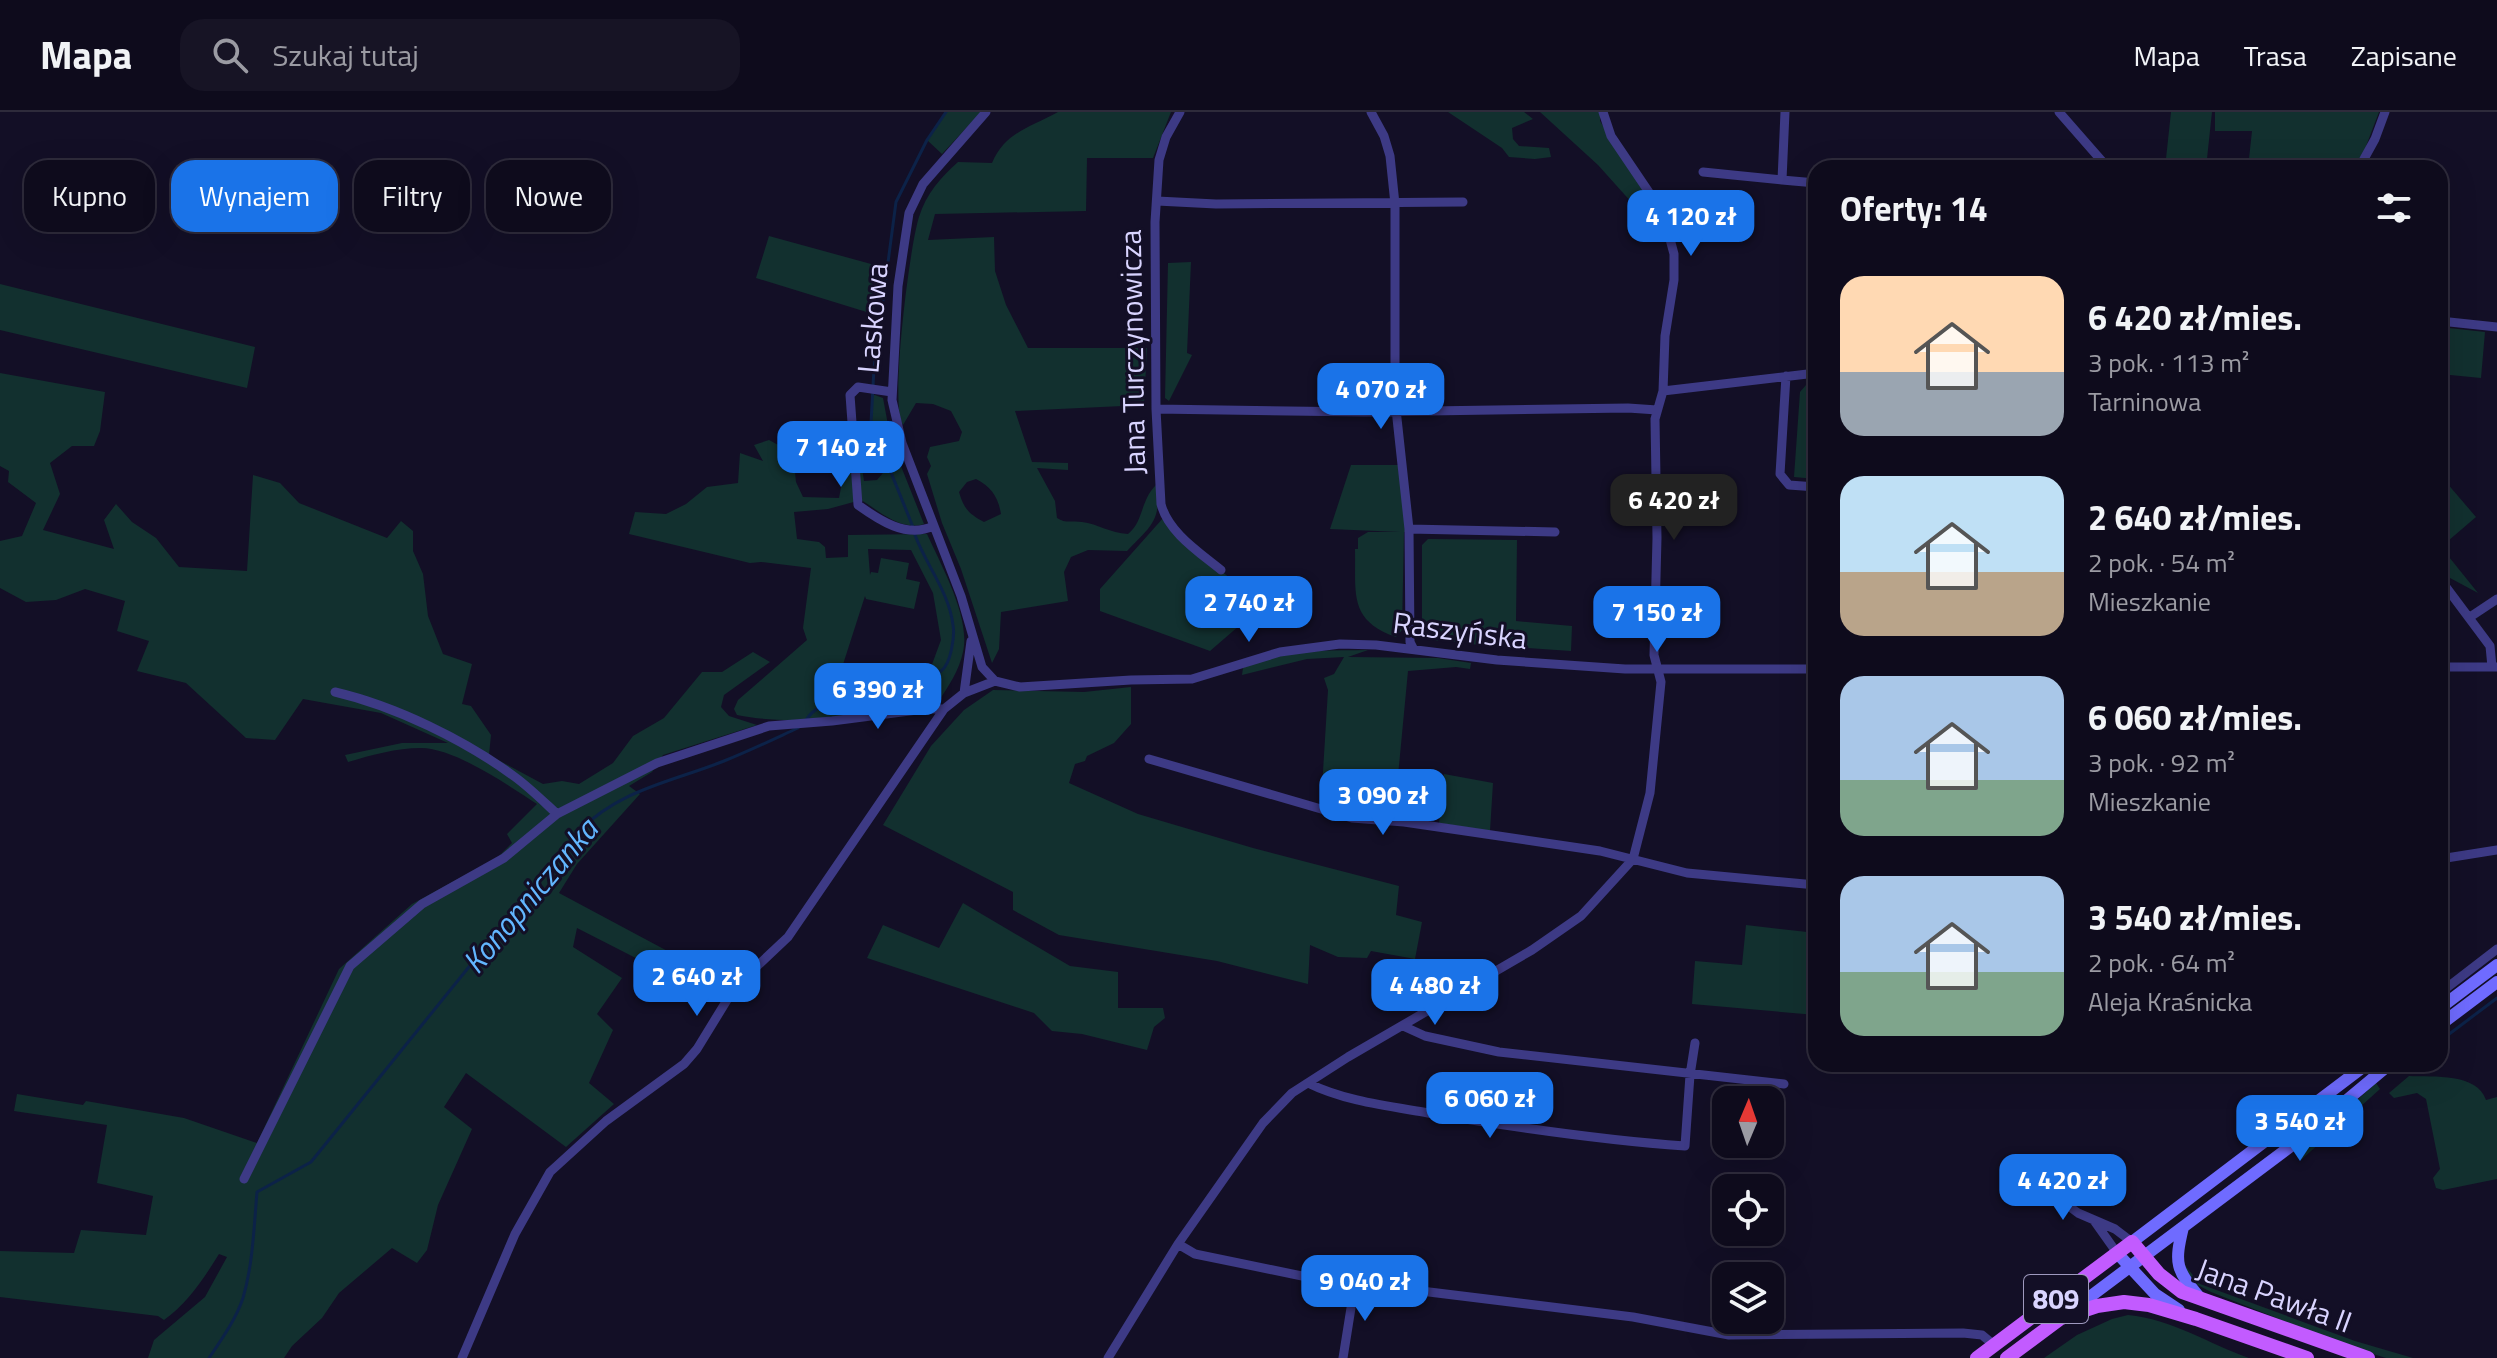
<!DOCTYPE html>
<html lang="pl">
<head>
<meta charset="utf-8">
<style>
  body { margin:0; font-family:"Titillium Web",sans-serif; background:#171425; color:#f1f3f6; height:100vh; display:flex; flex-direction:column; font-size:30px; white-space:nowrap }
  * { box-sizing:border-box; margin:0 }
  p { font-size:26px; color:#9b9ba3 }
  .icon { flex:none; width:44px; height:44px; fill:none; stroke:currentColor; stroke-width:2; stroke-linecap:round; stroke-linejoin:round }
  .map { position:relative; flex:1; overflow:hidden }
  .details { position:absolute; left:1808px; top:48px; width:640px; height:912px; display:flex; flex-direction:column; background:#0e0b1c; border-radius:24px; box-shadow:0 8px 32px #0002,0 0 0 2px #2e2b3b }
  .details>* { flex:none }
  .hud { position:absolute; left:24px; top:48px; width:760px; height:72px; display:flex; gap:16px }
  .needle { width:52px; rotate:2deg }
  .buttons { position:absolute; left:1712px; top:974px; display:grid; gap:16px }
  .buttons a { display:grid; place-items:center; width:72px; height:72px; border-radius:16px; background:#0e0b1c; box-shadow:0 8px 32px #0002,0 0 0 2px #2e2b3b; font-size:40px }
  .price { position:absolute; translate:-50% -68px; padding:0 18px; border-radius:16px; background:#1a73e8; color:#fff; font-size:26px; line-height:52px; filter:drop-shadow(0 2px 4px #0008) }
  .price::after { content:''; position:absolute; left:50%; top:48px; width:24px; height:18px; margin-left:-12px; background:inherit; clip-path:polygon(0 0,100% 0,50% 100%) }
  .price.selected { background:#222; color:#fff }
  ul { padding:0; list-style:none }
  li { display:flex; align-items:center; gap:24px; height:200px; padding:0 32px }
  li span { display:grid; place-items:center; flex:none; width:224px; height:160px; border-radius:24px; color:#555 }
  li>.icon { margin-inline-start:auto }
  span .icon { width:96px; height:96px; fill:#fffc; stroke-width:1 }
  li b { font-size:34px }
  h2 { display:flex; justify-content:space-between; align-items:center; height:96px; padding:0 32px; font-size:34px }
  .chip { padding:0 28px; border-radius:24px; background:#0e0b1c; box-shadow:0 8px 32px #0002,0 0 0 2px #2e2b3b; font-size:28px; line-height:72px }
  .chip.selected { background:#1a73e8; color:#fff }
  header { display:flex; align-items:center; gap:48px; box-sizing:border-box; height:112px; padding:0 40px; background:#0e0b1c; border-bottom:2px solid #2e2b3b }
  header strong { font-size:38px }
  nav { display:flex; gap:44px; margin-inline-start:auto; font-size:28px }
  .search { width:560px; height:72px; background:#171425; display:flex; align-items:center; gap:20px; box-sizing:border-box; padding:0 28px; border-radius:24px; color:#9b9ba3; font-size:30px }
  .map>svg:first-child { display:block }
  .green { fill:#12302f; fill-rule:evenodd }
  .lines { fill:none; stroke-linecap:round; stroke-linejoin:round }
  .stream { stroke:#0c2248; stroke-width:3 }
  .minor { stroke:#3d3a85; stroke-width:9 }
  .secondary { stroke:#6f6bff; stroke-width:12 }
  .primary { stroke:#c25bff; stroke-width:14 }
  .labels { text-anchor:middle; stroke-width:6; stroke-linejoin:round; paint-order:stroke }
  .shield { fill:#130f26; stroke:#9e99be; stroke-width:2 }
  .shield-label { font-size:28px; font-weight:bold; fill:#d9d4ff }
  .street-label { font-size:30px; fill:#d9d4ff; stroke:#130f26 }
  .water-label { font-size:32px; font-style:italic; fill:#62b6ff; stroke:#130f26 }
</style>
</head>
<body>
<header>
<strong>Mapa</strong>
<div class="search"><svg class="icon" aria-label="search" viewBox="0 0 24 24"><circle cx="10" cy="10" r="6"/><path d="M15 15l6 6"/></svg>Szukaj tutaj</div>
<nav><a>Mapa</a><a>Trasa</a><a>Zapisane</a></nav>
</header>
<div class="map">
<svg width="2497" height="1246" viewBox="0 0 2497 1246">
  <rect width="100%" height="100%" fill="#130f26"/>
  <path class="green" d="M946,0H981L942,42L927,28Z
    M1058,0H1171L1153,46H1087L1086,99L935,102L928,128L994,125L995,159L1006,193L1028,236H1147L1144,293L1015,299L1032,350L1068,351V358L1037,356L1055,389L1057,406C1066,412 1072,408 1082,410C1098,412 1110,421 1128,422C1144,409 1140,389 1156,373C1163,408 1149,416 1127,439L1088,438L1071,445L1064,460L1068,489L1001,500L999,537L992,551L961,457L942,411L927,362L931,354L927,345L930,335L959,329L962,320L951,299L933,292L916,291L903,313C889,295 910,132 919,105C926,82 941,65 958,50L992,51C1005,20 1031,15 1058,0ZM976,367C991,375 998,384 1001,402L984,410C969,402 964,397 959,380L967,370Z
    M1448,0H1524L1533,7L1512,16L1513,27L1519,34L1549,36L1551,45L1535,47L1509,45L1502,36Z
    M1540,0H1600V9L1660,104L1656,106L1633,92L1598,53Z
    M2171,0H2212L2206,56H2165Z
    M2215,0H2379L2363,42L2350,56H2248L2252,19H2215Z
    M769,124L882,155L873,202L756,166Z
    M1191,150L1187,241L1192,243L1169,289L1165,286L1168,151Z
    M0,172L255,235L247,276L0,218Z
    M2440,215L2485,220L2481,266L2440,262Z
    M0,261L105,280L100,319L94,334H72L50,351L60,382L43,418L114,437L104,408L116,392L132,410L156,426L179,455L247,459L253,363L280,371L299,391L387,426L401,409L413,419V439L423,462L428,504L443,542L472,552L462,592L471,594L491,623L489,643L543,672L562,669L579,672L613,651L633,624L664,606L702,560H722L753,540L770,550L724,583L721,595L729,604L757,613L663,643L652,660L629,674L640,682L577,752L559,781L731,873L720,889L577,816L573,835L622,866L597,902L613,918L589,971L614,992L566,1035L466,961L444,995L472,1017L438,1093L427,1138L417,1151L392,1136L339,1181L322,1206L292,1234L284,1246H148L154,1228L205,1185L227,1145L219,1142C204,1166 188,1191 164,1208L158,1204L0,1185V1139L74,1141L81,1118L146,1123L153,1084L97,1071L107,1013L14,999L17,982L83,993L86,989L184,1006L257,1031L339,857L412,792L498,745L512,731L507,722L537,692C509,674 455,636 421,636C396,636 372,643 348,650L345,643L402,631H448L381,601L303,587L275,628L246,626L186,571L137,559L149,529L117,519L125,489L85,477L56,488L26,490L0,476V429L22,424L36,391L8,370L9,359L0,354Z
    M1816,271V367L1794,365L1800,280L1806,273Z
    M872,282L883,286L891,329L924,412C900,419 881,400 861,388L828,397L794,400L797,427L819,430L825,435L826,446L848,445V423L927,422C941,453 971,506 963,540C959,559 948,575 938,590C873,601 802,616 737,603L734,597L738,588L807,528L803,516L811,456L761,450L750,451L629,422L635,400L666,402L686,392L707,375L738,371L740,341L763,349L754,333L769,328L793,341L796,370L803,385L839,386L845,355L862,356L864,369L877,368L888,355L871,311ZM868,437L911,438L933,481L941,528L931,555L838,568L865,484L866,487L914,497L920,470L906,467L909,451L881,446L878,461L871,460L870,463Z
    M1351,353H1398L1407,420H1404L1402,518L1396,525C1348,508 1356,481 1355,437H1358V426L1368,420H1400L1330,417Z
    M2446,370L2476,405L2441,435L2478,481L2450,466L2440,454V375Z
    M1164,405L1181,424L1262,494L1210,539L1100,499V477Z
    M1428,427L1517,428L1516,509L1572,514L1571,539L1469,532V528L1460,527L1455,530L1429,528L1422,519V433Z
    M1368,538L1348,545L1438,546L1471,551L1470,557L1456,555L1408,559L1394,706L1365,704L1321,692L1328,578L1324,566L1334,562L1344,545L1307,547L1242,563L1243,556C1283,536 1325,539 1368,538Z
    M1131,575V612L1114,631L1087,644L1085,649L1075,652L1069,671L1138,702L1253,736L1399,774L1396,803L1422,810L1415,847L1371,839L1367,846L1338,845L1310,833L1308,872L1217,849L1059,823L1013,798V780L883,713L931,634L964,598L993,578L1084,580Z
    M1444,662L1493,671L1490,719L1439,711Z
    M963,791L1070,854L1118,860V896H1163L1165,906L1154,915L1147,938L1082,922L1052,919L1034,901L867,846L883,813L939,836Z
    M1746,813L1816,821V903L1692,892L1695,849L1742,853Z
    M2409,964C2434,965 2477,961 2486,988L2497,985V1067L2443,1078L2436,1076L2433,1066L2440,1057L2426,987L2417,981L2394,986L2389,981Z
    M2376,971L2380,977L2301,1048L2297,1042Z
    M2184,1152L2200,1172L2355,1229L2413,1246H2386L2347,1234L2211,1180L2192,1170Z
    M2128,1203C2172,1207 2209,1232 2249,1246H2044L2077,1223L2112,1207Z"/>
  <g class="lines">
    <path class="stream" d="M913,415L871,311L874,256L896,90L927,28L946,0
      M806,608C820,585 875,574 900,569C913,566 930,568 941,559C951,552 955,524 953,513C949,480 926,453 915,423
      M2440,929L2497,886
      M209,1246C222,1227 236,1207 243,1186C253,1152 254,1114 257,1080L311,1050L579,719C621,677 671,670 724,649C749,639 774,627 798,616"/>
    <path class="minor" d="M986,0L923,72L909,101L898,174L892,288L902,331L961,484L982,555L995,569L1020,575L1131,568L1192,567L1280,540L1340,532L1376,533L1497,548L1625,557H1816
      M1180,0L1166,25L1159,48L1155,110L1156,297L1161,392C1168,420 1199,440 1221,458
      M1371,0L1384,24L1390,44L1395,92V288L1409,417L1410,530L1413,536
      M1785,0L1782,68L1816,71
      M2059,0L2108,56
      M2359,56L2375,27L2385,0
      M1703,60L1782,68
      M1157,89L1216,92L1463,90
      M2440,209L2497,215
      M1786,264L1780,362L1789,373L1816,375
      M1663,279L1816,261
      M892,280L858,275L850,283L858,393C879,408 907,427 933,414
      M1156,297L1364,300L1628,296L1657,298
      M1409,417L1555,420
      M2440,467L2490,534L2492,555
      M2470,505L2497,487
      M2440,555H2497
      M335,580C395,594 465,628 515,665C530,676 544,690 557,702
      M964,581L971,529
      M1149,647L1352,706L1404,710L1600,739L1687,761L1816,773
      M2440,747L2497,738
      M2440,881L2497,837
      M1403,914L1425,924L1499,940L1784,972
      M1308,971C1344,989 1388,994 1428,1001C1513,1015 1599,1028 1685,1034L1690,963L1695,931
      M244,1067L350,854L422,792L504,746L557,702L657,651L769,614L832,609L925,597H944
      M2050,1080L2078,1101L2115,1117L2132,1130
      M2095,1110L2117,1141
      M1178,1132L1195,1142L1307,1165L1633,1205L1729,1223L1963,1221L1982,1223L1994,1233
      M462,1246L515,1122L550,1060L606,1009L684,952L697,937L735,875L788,825L944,597L964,581L995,569
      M1108,1246L1178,1132L1263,1011L1292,981L1348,945L1532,838L1581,804L1633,747L1650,681L1661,570L1654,543L1657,426L1655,307L1663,279L1665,224L1674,168V142L1663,101L1611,24L1603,0
      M1343,1246L1355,1171"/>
    <path class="secondary" d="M2440,896L2497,853
      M2440,913L2497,870
      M2183,1115C2174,1153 2176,1157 2200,1186
      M2132,1130L2367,952
      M2117,1141L2155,1182L2179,1198
      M2067,1202L2299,1028L2390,952"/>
    <path class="primary" d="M1977,1246L2132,1130L2159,1162L2182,1180L2368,1246
      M2007,1246L2061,1206L2097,1194L2124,1190L2149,1193L2196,1207L2307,1246"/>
  </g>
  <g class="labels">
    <rect class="shield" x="2024" y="1163" width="64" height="48" rx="6"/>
    <g class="shield-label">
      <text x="2056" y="1197">809</text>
    </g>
    <g class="street-label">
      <text transform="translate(873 206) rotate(-85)" y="10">Laskowa</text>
      <text transform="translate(1133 240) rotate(-91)" y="10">Jana Turczynowicza</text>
      <text transform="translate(1460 519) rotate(7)" y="10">Raszyńska</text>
      <text transform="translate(2274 1184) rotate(20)" y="10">Jana Pawła II</text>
    </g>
    <g class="water-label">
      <text transform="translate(530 784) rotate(-50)" y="11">Konopniczanka</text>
    </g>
  </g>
</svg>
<div class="buttons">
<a><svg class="needle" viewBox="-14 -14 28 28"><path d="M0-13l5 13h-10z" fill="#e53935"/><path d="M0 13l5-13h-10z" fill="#9b9ba3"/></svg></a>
<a><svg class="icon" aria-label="locate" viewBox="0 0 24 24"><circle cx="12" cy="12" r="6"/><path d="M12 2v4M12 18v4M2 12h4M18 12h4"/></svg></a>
<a><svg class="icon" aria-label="layers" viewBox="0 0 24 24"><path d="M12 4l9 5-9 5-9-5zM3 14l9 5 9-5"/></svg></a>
</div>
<b class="price" style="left:1691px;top:146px">4 120 zł</b>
<b class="price" style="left:1381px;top:319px">4 070 zł</b>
<b class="price" style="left:841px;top:377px">7 140 zł</b>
<b class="price selected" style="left:1674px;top:430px">6 420 zł</b>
<b class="price" style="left:1249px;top:532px">2 740 zł</b>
<b class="price" style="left:1657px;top:542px">7 150 zł</b>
<b class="price" style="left:878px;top:619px">6 390 zł</b>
<b class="price" style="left:1383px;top:725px">3 090 zł</b>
<b class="price" style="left:697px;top:906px">2 640 zł</b>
<b class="price" style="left:1435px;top:915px">4 480 zł</b>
<b class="price" style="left:1490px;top:1028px">6 060 zł</b>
<b class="price" style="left:2300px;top:1051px">3 540 zł</b>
<b class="price" style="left:2063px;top:1110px">4 420 zł</b>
<b class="price" style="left:1365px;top:1211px">9 040 zł</b>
<div class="hud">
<a class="chip">Kupno</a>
<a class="chip selected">Wynajem</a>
<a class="chip">Filtry</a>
<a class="chip">Nowe</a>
</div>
<section class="details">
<h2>Oferty: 14<svg class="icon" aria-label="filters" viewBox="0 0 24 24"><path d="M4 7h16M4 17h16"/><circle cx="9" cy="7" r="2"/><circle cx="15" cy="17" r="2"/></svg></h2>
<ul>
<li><span style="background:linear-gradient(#ffd9b3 60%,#9aa5b1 0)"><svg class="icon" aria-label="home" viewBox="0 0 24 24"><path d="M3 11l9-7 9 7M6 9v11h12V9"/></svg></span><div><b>6 420 zł/mies.</b><p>3 pok. · 113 m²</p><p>Tarninowa</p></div></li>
<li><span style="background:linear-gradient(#bfe0f5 60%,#b9a48a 0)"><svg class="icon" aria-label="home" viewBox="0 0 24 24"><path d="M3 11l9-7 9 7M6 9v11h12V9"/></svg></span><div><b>2 640 zł/mies.</b><p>2 pok. · 54 m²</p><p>Mieszkanie</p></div></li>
<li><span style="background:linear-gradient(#a9c7e8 65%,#7fa58c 0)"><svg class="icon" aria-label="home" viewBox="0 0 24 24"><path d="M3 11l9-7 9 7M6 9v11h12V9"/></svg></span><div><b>6 060 zł/mies.</b><p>3 pok. · 92 m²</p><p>Mieszkanie</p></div></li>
<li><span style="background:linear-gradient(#a9c7e8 60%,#7fa58c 0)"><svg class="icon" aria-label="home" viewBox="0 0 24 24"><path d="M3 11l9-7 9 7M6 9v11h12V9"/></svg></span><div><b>3 540 zł/mies.</b><p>2 pok. · 64 m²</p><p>Aleja Kraśnicka</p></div></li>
</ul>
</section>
</div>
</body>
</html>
